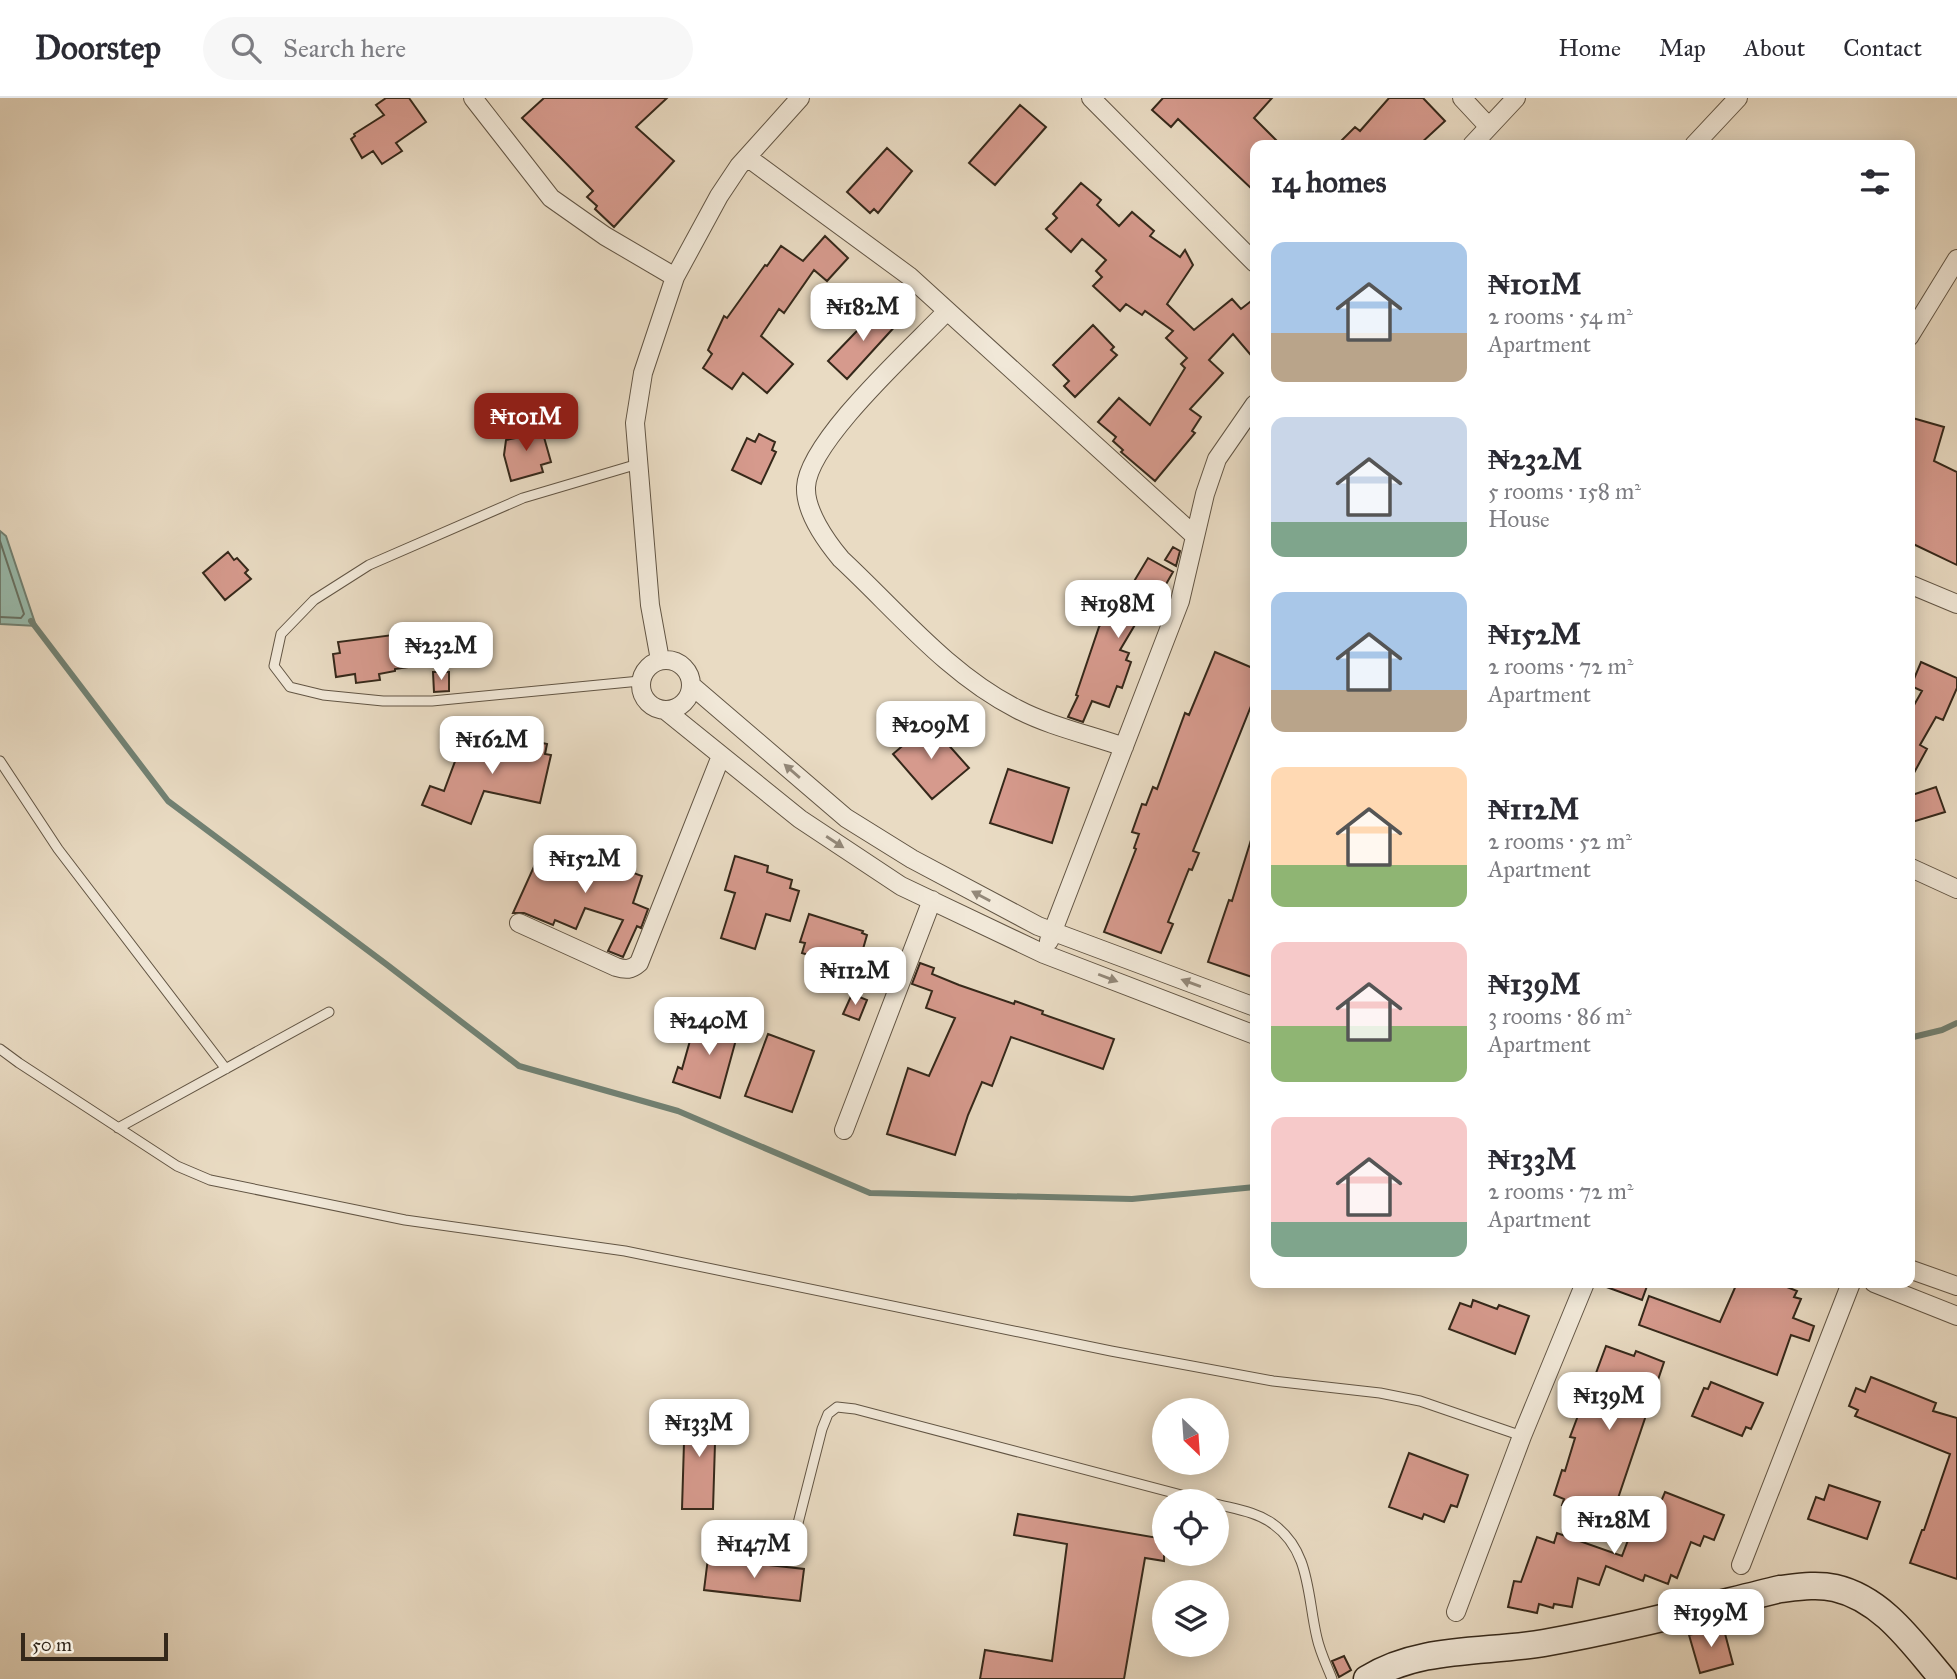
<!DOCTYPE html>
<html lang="en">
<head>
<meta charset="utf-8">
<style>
  body { margin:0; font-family:"IM FELL Great Primer",serif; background:#f7f7f7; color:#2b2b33; height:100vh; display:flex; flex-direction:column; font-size:26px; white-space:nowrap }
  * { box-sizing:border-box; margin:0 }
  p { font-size:23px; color:#7c7c81 }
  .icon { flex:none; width:38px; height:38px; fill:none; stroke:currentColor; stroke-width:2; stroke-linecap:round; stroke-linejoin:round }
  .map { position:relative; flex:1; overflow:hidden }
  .details { position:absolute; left:1250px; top:42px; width:665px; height:1148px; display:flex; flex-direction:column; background:#fff; border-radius:14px; box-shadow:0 4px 18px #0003 }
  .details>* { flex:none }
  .needle { width:46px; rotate:155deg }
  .tools { position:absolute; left:1152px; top:1300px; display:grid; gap:14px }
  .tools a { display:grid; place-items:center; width:77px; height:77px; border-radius:50%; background:#fff; box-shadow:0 4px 18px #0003; font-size:35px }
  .scale { position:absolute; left:21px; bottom:18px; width:147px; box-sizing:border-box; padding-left:7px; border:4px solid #35281a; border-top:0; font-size:19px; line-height:24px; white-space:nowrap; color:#35281a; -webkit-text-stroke:5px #f1e8d8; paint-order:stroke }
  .price { position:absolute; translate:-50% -60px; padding:0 16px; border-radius:14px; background:#fff; color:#222; font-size:23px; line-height:46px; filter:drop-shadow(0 2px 4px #0008) }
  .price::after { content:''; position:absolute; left:50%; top:42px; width:21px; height:16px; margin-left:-10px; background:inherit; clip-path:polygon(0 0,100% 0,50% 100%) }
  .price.current { background:#8f2418; color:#fff }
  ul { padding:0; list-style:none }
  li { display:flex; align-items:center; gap:21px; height:175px; padding:0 21px }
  li span { display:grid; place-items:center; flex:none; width:196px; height:140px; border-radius:14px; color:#555 }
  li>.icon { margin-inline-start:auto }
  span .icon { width:84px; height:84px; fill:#fffc; stroke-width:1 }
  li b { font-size:30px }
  h2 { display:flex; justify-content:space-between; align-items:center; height:84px; padding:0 21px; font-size:30px }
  header { display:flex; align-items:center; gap:42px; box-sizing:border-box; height:98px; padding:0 35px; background:#fff; border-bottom:2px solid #e1e1e2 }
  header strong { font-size:33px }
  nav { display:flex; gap:38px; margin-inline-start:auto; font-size:24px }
  .search { width:490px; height:63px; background:#f7f7f7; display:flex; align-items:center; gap:18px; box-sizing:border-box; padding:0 24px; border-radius:38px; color:#7c7c81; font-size:26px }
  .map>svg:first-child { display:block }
  .water { fill:#99bcae; stroke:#718173; stroke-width:2 }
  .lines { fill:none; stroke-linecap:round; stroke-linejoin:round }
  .shore { stroke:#677264; stroke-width:2 }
  .stream { stroke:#718173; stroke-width:6 }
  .building { fill:#d69a8d; stroke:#35281a; stroke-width:2 }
  .lane-casing { stroke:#625544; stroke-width:11 }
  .street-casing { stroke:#625544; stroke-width:20 }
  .secondary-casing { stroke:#35281a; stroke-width:29 }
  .lane { stroke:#f1e8d8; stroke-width:9 }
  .street { stroke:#f1e8d8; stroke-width:18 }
  .secondary { stroke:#f1e8d8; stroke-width:26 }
  .oneway { fill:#938879 }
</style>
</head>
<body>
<header>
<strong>Doorstep</strong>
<div class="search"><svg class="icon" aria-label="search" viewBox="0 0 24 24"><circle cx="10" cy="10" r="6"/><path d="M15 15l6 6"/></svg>Search here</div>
<nav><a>Home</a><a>Map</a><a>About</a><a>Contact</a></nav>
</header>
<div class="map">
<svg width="1957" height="1581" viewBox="0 0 1957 1581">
  <rect width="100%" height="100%" fill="#e9dbc3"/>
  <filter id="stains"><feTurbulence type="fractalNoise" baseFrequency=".00286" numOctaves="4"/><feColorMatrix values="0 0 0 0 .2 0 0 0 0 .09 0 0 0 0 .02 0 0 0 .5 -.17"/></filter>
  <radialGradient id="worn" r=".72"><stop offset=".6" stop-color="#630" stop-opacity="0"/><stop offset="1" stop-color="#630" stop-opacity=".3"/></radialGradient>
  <path class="water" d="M0,433L6,438L36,528L0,526Z"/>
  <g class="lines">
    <path class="shore" d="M0,443L24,516L21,520L0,519"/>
    <path class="stream" d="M31,523L168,703L386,866L519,968L678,1013L870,1095L1132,1101L1255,1089
      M1909,940L1942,932L1957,925"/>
  </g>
  <path class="building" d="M386,0H409L426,24L396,45L402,53L382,66L373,53L362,60L351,41L355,38L354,36L384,17L376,7Z
    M544,0H667L636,29L674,63L614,129L595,111L597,108L587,99L593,93L522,20Z
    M1163,0H1272L1254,20L1281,47H1255V94L1178,21L1171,29L1152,12Z
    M1389,0H1423L1445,23L1419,47H1337L1355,29L1360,33Z
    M1020,7L1046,29L995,87L969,65Z
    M887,50L912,73L878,115L874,111L870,115L847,94Z
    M1081,85L1101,102L1097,107L1119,128L1132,114L1154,133L1150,138L1180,159L1185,152L1193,167L1167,206L1194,232L1232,201L1241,211L1255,200V262L1233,236L1209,262L1223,275L1190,311L1201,319L1192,333L1195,335L1155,383L1121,354L1123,352L1113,343L1116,339L1098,324L1119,300L1150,327L1185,270L1181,266L1187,260L1166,240L1173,233L1145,213L1142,217L1126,206L1120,213L1093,188L1102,179L1096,173L1106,162L1082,141L1071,154L1046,131L1057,120L1053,116Z
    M825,138L848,160L827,183L814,172L784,215L779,211L761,238L793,266L767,295L743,275L732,291L703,270L712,256L708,252L724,218L727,220L765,167L767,168L781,148L803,163Z
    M880,209L898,225L847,281L828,263Z
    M1093,227L1114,249L1111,252L1117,257L1075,299L1064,288L1069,283L1053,267Z
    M1909,319L1944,329L1934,363L1957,374V467L1909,444Z
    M540,325L551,364L541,367L543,374L511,383L504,357L506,342L516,340L514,332Z
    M759,336L775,344L772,352L776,354L761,386L732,372L747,340L755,344Z
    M1173,449L1180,453L1176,468L1165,462Z
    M228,454L234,462L237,460L248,472L245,475L251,481L225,502L203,475Z
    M1148,460L1173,474L1161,495L1164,496L1150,520L1142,515L1120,552L1129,555L1126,562L1131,564L1122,590L1117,588L1109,609L1092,603L1083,624L1068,619L1078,598L1076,597L1099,529L1112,507L1118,510Z
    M424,533L429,566L395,571V573L379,576L380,582L356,585L355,576L336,579L333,556L340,555L338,544Z
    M1215,554L1255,571V598L1193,753L1199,755L1192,772L1189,771L1168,824L1173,826L1161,855L1104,834L1136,751L1134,750L1139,736L1132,734L1142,706L1146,707L1153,689L1157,691L1185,615L1189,617Z
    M1921,564L1957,580V590L1943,622L1936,619L1920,647L1927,651L1909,684V616L1922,593L1911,588Z
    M433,574H449V593L434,594Z
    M929,625L969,670L932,701L893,656Z
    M502,636L547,646L545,656L551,657L540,705L484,693L471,726L422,707L430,688L444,693L457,658L461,660L468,642L497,653Z
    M1008,671L1069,690L1052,745L990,725Z
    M1936,689L1945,714L1909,725V698Z
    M1251,742H1255V880L1208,864L1229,802L1232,803Z
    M597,751L632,762L628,773L642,778L633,805L648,811L641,830L637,828L623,859L608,853L623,822L585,810L576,831L555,822L553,827L524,815H513L541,753L559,761L555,770L586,784Z
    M735,758L768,768L767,774L792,782L790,790L799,793L790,823L766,816L755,851L721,840L735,795L725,792Z
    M809,816L863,833L862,835L867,837L863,851L868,853L863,873L802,855L805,845L800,844Z
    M920,865L934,870L932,876L959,887L1014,906L1015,903L1043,913L1042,916L1114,941L1103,971L1011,939L992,988L982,984L968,1017L955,1057L887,1036L908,970L929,978L955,920L926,910L932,893L912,886Z
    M852,896L867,902L859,922L843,916Z
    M708,918L740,927L720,1000L673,984L678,969L682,971L693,932L703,935Z
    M768,936L814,953L792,1014L745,998Z
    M1601,1185H1639L1647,1188L1642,1202L1601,1187Z
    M1737,1185H1777L1797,1193L1794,1199L1801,1201L1793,1220L1814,1228L1809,1243L1791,1237L1777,1277L1639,1227L1649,1198L1720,1224Z
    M1473,1202L1497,1211L1499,1207L1529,1218L1515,1256L1449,1231L1460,1205L1471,1209Z
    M1606,1248L1634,1258L1636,1253L1664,1264L1612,1418L1604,1416L1603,1420L1562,1407L1564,1401L1554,1397L1562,1372L1565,1373L1575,1340L1570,1339L1579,1315L1586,1318L1597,1288L1592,1286Z
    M1871,1279L1936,1305L1933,1313L1957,1320V1481L1910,1465L1922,1432H1924L1950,1356L1855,1318L1858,1312L1849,1308L1856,1290L1865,1294Z
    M1711,1284L1763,1305L1751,1331L1746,1329L1742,1338L1692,1318L1704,1290L1708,1291Z
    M685,1311L716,1312L713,1411H682Z
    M1409,1355L1468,1377L1457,1409L1451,1407L1444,1424L1424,1416L1422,1421L1389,1409Z
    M1829,1387L1880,1404L1867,1441L1808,1421L1816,1399L1824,1402Z
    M1665,1394L1724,1417L1714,1442L1704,1438L1700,1448L1691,1444L1677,1480L1671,1477L1668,1486L1645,1477L1643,1483L1606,1468L1599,1487L1578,1480L1572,1509L1554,1506L1553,1510L1539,1506L1537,1515L1508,1509L1514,1483L1521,1484L1537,1439L1554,1445L1557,1435L1622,1458L1630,1437L1645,1442Z
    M1018,1416L1164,1441V1463L1145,1460L1124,1581H980L985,1552L1052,1563L1067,1446L1014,1437Z
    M708,1460L804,1471L800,1503L704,1492Z
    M1723,1528L1733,1566L1700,1575L1689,1537Z
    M1344,1558L1351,1572L1339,1579L1332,1563Z"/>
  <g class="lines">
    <defs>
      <path id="lane" d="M638,366L523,400L369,467L314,502L281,536L274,568L290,589L323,597L383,603H432L640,583
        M0,663L58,751L226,971
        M0,951L19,965L177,1068L210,1082L405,1122L625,1153L1111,1253L1273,1283L1380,1295L1420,1303L1522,1338
        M118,1030L329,914
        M1216,1406C1235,1411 1257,1414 1273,1426C1311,1453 1307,1499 1317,1540C1320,1554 1327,1568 1332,1581
        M795,1437L822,1331L828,1316L837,1309L855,1311L1208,1404"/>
      <path id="street" d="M473,0L551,100L605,138L675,179
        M1091,0L1255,165
        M1462,0L1489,29
        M1472,47L1516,0
        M1694,47L1738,0
        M747,59L909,178L1195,438
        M947,213C914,248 808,343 806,389C805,413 826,443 841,461C897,513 948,576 1017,611C1049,628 1090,637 1124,649
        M1909,239L1957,161
        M1909,486L1957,506
        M660,562L650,507L635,325L643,275L675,179L719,98L739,68L800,0
        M641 587a25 25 0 1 1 50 0a25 25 0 1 1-50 0Z
        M691,587L846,720L912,761L1038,828L1255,909
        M665,612L800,721L901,788L1044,856L1255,937
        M1909,769L1957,791
        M519,825L616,869C626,872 631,872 639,865L721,658
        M1049,843L1180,503L1205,396L1217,361L1255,306
        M844,1032L932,802
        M1909,1171L1957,1188
        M1874,1185L1957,1218
        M1741,1467L1851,1185
        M1456,1514L1522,1338L1585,1185"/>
      <path id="secondary" d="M1367,1581C1419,1548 1486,1555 1544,1545C1624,1531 1702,1510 1780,1491C1798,1489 1817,1486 1835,1490C1883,1501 1913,1546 1943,1581"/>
    </defs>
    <use href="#lane" class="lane-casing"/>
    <use href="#street" class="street-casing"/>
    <use href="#secondary" class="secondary-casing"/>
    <use href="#lane" class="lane"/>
    <use href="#street" class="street"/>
    <use href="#secondary" class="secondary"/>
  </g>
  <defs><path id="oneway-solid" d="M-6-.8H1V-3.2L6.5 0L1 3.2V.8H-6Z" transform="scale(1.75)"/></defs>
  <g class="oneway">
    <use href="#oneway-solid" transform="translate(792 673) rotate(-139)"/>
    <use href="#oneway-solid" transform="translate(835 744) rotate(33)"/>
    <use href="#oneway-solid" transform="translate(981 798) rotate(-152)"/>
    <use href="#oneway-solid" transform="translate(1108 880) rotate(21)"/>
    <use href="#oneway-solid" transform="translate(1191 885) rotate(-160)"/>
  </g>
  <rect width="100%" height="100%" filter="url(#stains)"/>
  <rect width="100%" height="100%" fill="url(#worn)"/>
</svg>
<div class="tools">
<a><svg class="needle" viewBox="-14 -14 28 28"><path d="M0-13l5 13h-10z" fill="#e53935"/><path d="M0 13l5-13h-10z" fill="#7c7c81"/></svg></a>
<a><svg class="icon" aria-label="locate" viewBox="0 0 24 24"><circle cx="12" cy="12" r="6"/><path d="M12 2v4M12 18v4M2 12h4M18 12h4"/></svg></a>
<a><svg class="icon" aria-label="layers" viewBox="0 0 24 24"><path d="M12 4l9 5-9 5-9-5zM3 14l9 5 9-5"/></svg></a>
</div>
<div class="scale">50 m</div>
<b class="price" style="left:863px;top:245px">₦182M</b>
<b class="price current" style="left:526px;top:355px">₦101M</b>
<b class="price" style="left:1118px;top:542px">₦198M</b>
<b class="price" style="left:441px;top:584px">₦232M</b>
<b class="price" style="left:931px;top:663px">₦209M</b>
<b class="price" style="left:492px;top:678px">₦162M</b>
<b class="price" style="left:585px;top:797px">₦152M</b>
<b class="price" style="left:855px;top:909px">₦112M</b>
<b class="price" style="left:709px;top:959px">₦240M</b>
<b class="price" style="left:1609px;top:1334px">₦139M</b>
<b class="price" style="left:699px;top:1361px">₦133M</b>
<b class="price" style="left:1614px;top:1458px">₦128M</b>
<b class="price" style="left:754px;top:1482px">₦147M</b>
<b class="price" style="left:1711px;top:1551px">₦199M</b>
<section class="details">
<h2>14 homes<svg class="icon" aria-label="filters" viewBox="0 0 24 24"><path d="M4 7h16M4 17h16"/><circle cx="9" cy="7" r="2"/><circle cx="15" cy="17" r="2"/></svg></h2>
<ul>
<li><span style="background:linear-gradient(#a9c7e8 65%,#b9a48a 0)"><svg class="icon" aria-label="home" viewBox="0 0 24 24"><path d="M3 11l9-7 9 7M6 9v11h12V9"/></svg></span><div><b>₦101M</b><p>2 rooms · 54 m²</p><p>Apartment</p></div></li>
<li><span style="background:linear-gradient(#c9d6e8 75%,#7fa58c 0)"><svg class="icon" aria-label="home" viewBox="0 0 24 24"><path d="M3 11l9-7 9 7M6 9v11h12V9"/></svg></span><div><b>₦232M</b><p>5 rooms · 158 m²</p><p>House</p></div></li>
<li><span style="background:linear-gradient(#a9c7e8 70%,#b9a48a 0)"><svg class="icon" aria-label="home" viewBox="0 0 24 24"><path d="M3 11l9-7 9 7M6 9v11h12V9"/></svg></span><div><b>₦152M</b><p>2 rooms · 72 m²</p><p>Apartment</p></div></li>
<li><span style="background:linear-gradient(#ffd9b3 70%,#8fb573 0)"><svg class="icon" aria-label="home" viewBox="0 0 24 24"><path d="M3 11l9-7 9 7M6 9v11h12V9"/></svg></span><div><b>₦112M</b><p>2 rooms · 52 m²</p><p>Apartment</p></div></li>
<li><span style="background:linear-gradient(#f6c9c9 60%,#8fb573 0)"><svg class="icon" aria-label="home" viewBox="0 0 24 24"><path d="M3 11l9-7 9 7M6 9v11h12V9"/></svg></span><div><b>₦139M</b><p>3 rooms · 86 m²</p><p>Apartment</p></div></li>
<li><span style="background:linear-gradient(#f6c9c9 75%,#7fa58c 0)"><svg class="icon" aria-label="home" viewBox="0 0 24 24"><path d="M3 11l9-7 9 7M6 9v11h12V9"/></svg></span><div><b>₦133M</b><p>2 rooms · 72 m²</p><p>Apartment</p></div></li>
</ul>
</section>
</div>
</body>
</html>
